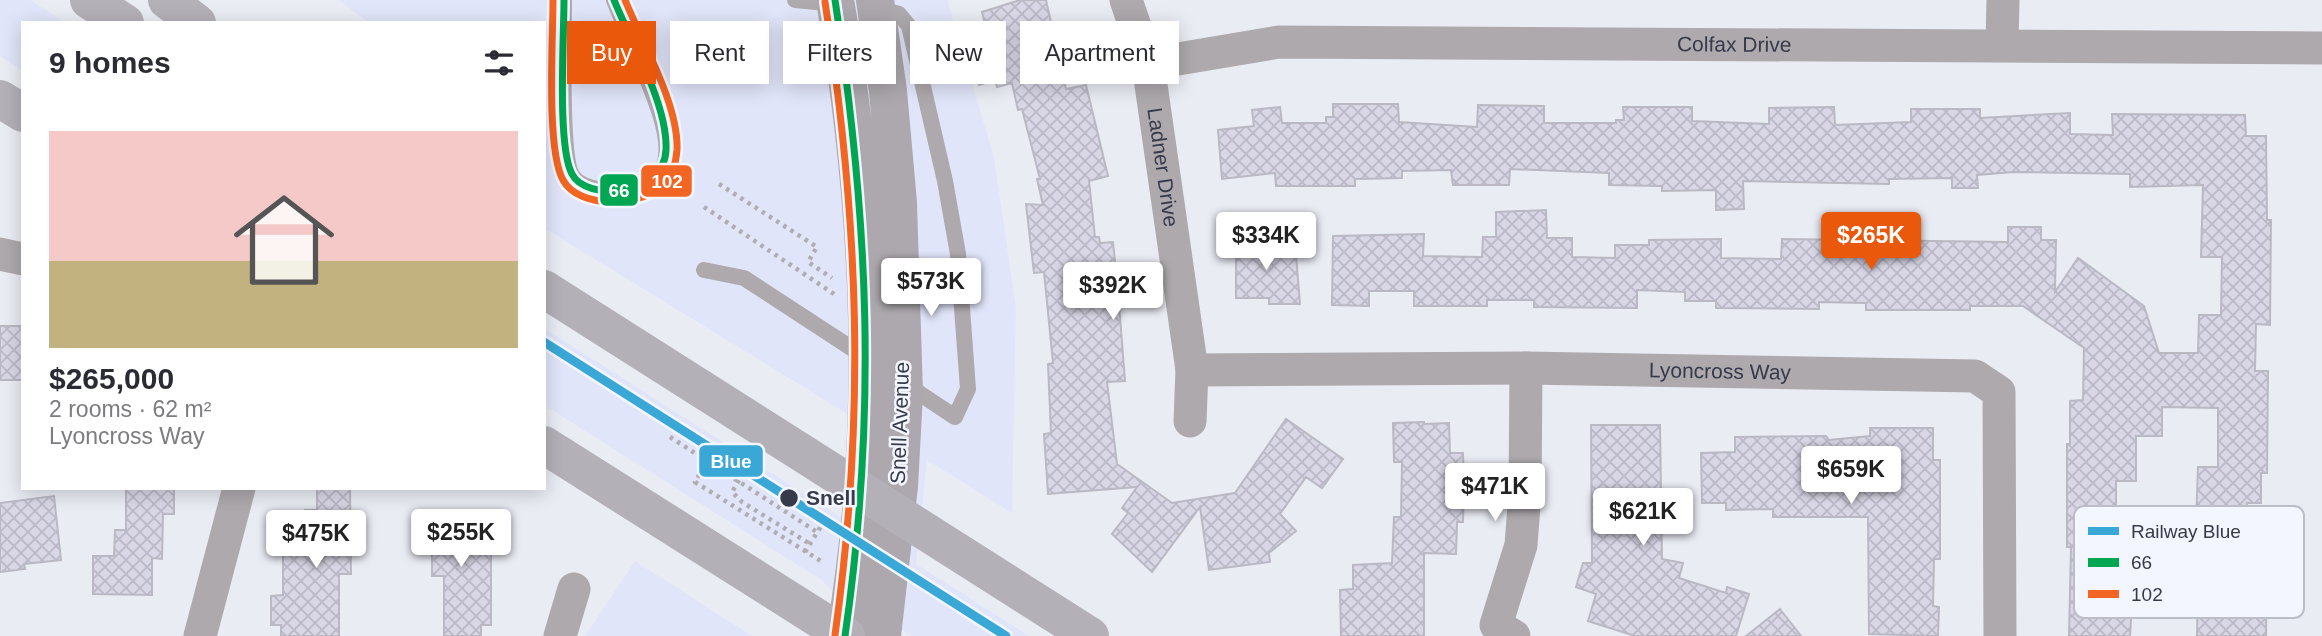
<!DOCTYPE html>
<html lang="en">
<head>
<meta charset="utf-8">
<style>
  body { margin:0; font-family:Arial,sans-serif; background:#f2f2f3; color:#2b2b33; height:100vh; display:flex; flex-direction:column; font-size:26px; white-space:nowrap }
  * { box-sizing:border-box; margin:0 }
  p { font-size:23px; color:#7c7c81 }
  .icon { flex:none; width:38px; height:38px; fill:none; stroke:currentColor; stroke-width:2; stroke-linecap:round; stroke-linejoin:round }
  .map { position:relative; flex:1; overflow:hidden }
  .side { position:absolute; left:21px; top:21px; width:525px; height:469px; display:flex; flex-direction:column; background:#fff; border-radius:0px; box-shadow:0 4px 18px #0003 }
  .side>* { flex:none }
  .guide { position:absolute; left:567px; top:21px; width:665px; height:63px; display:flex; gap:14px }
  .price { position:absolute; translate:-50% -60px; padding:0 16px; border-radius:7px; background:#fff; color:#222; font-size:23px; line-height:46px; filter:drop-shadow(0 2px 4px #0008) }
  .price::after { content:''; position:absolute; left:50%; top:42px; width:21px; height:16px; margin-left:-10px; background:inherit; clip-path:polygon(0 0,100% 0,50% 100%) }
  .price.on { background:#ea580c; color:#fff }
  ul { padding:0; list-style:none }
  li { display:grid; align-content:center; gap:14px; height:371px; padding:0 28px }
  li span { display:grid; place-items:center; height:217px; border-radius:0px; color:#555 }
  li>.icon { margin-inline-start:auto }
  span .icon { width:126px; height:126px; fill:#fffc; stroke-width:1 }
  li b { font-size:30px }
  h2 { display:flex; justify-content:space-between; align-items:center; height:84px; padding:0 28px; font-size:30px }
  .tag { padding:0 24px; border-radius:0px; background:#fff; box-shadow:0 4px 18px #0003; font-size:24px; line-height:63px }
  .tag.on { background:#ea580c; color:#fff }
  .map>svg:first-child { display:block }
  .built { fill:#e1e5f9 }
  .building { fill:url(#building-cross-hatch); stroke:#b9b8c3; stroke-width:2 }
  .lines { fill:none; stroke-linecap:round; stroke-linejoin:round }
  .path { stroke:#afadb2; stroke-width:4.5; stroke-dasharray:3.5 5; stroke-linecap:butt }
  .service { stroke:#ada9ad; stroke-width:16 }
  .minor { stroke:#ada9ad; stroke-width:33 }
  .secondary { stroke:#aca8ad; stroke-width:38 }
  .motorway { stroke:#b4b0b8; stroke-width:38 }
  .bus-1-casing { stroke:#f4f6ff; stroke-width:12 }
  .bus-2-casing { stroke:#f4f6ff; stroke-width:12 }
  .bus-1 { stroke:#00a651; stroke-width:7 }
  .bus-2 { stroke:#f26522; stroke-width:7 }
  .rail-1-casing { stroke:#f4f6ff; stroke-width:14 }
  .rail-1 { stroke:#3aa8d6; stroke-width:9 }
  .stop-dot { fill:#363a4a; stroke:#f4f6ff; stroke-width:2.5 }
  .labels { text-anchor:middle; stroke-width:5; stroke-linejoin:round; paint-order:stroke }
  .street-label { font-size:21px; fill:#363a4a; stroke:#f4f6ff }
  .stop-label { font-size:21px; font-weight:bold; fill:#363a4a; stroke:#f4f6ff; text-anchor:start }
  .key { fill:#f4f6ff; stroke:#bbbec9; stroke-width:2 }
  .key-label { font-size:19px; fill:#363a4a }
  .line-badge { stroke:#f4f6ff; stroke-width:2.5 }
  .badge-label { font-size:19px; text-anchor:middle; font-weight:bold; fill:#fff }
</style>
</head>
<body>
<div class="map">
<svg width="2322" height="636" viewBox="0 0 2322 636">
  <defs>
    <pattern id="building-cross-hatch" width="8" height="8" patternUnits="userSpaceOnUse" patternTransform="scale(1.75)"><rect width="8" height="8" fill="#d9d7e6"/><path d="M0 0l8 8M0 8l8-8" fill="none" stroke="#bbb9c7"/></pattern>
  </defs>
  <rect width="100%" height="100%" fill="#eaecf4"/>
  <path class="built" d="M0,0H30L66,23H23V71L0,56Z
    M339,0H947L994,157L1016,308L1012,513L927,460L916,564L1029,636H912L890,622L852,610L820,579L544,405V328L850,523L864,424L544,228V23H369Z
    M635,561L752,636H585Z"/>
  <path class="building" d="M1020,0H1046L1066,89L1086,85L1108,176L1089,181L1095,237H1099L1100,243L1113,242L1118,291L1125,381L1107,382L1117,464L1172,503L1235,493L1286,419L1343,459L1322,488L1306,477L1280,514L1296,531L1269,553L1270,562L1209,570L1200,507L1152,572L1112,534L1128,513L1122,508L1137,487L1048,494L1044,434L1051,433L1048,364L1053,363L1044,272L1034,273L1026,204L1043,205L1037,179H1040L1022,109L1018,110L1012,83L997,87L995,80L979,85L969,51L990,45L982,12Z
    M1333,104H1398L1399,122L1477,127L1478,105L1544,106V123H1616V120H1624L1623,107H1692V121L1769,124V108L1834,107L1835,125L1911,122V109H1980V118L2070,113V134L2113,135L2112,114L2245,115L2246,136H2266L2267,220H2271L2270,325L2256,324L2255,371H2268L2267,473H2261V503H2247L2246,548L2267,549L2266,636H2197L2198,580H2194L2198,467H2218V408L2162,407V436H2136V481H2116V542H2136L2130,636H2069L2071,547H2067V444H2070V401L2083,400L2084,348L2023,306H1970V310H1866V303L1819,302V309L1716,308V301H1685V292L1637,290V308L1534,307V300H1487V306H1414V291H1369V306L1332,305L1333,236L1424,234L1423,256L1482,257L1483,237H1496V212L1546,210L1547,238H1572V257L1615,258V245H1649V240L1721,239V258L1781,259L1782,239L2008,242V227H2041V240H2056L2055,292L2078,258L2144,306L2159,353H2198L2199,315H2221L2222,257H2201L2203,185L2130,187V174L2014,172L1977,175L1978,188H1952V178L1889,179V184L1743,181L1744,209L1716,210V190L1662,191V186L1609,185V173L1510,169L1509,185H1453L1451,170L1402,171V178L1355,179V186H1276L1275,173L1222,179L1218,130L1254,126L1252,110L1280,107L1282,123H1326V117H1333Z
    M1240,236H1275V255H1296L1300,304H1269V298H1236V254H1240Z
    M0,326H23V380H0Z
    M1424,422V424L1449,423L1450,453H1463L1464,485L1463,522H1457L1456,554L1424,553V636H1341L1340,590L1353,589V565L1392,563L1394,517H1401L1402,462H1394L1393,423Z
    M1591,425H1660L1662,559L1683,563L1679,578L1726,593L1727,587L1749,594L1736,636H1635L1588,621L1596,594L1576,587L1583,563H1592Z
    M1870,428H1933V460H1940V559H1934L1933,606L1939,607L1938,636L1869,634L1868,517H1773V509L1726,510V503H1702L1701,453L1735,452V437L1826,436L1829,440L1870,436Z
    M126,488H174V514H163L162,559L152,558V595L93,594V556H114L115,530H126Z
    M317,488H350L351,574H339V636H281V625H271V596L283,595V546H306L305,510H317Z
    M54,496L61,560L24,564L25,569L0,572V503Z
    M422,512L486,514L485,551H491V625H481V636H444V576H432V551H421Z
    M1780,609L1801,636H1746Z"/>
  <g class="lines">
    <path class="path" d="M719,184L817,247L808,262L832,278
      M704,207L834,294
      M670,437L817,532
      M708,460L695,482L824,563
      M739,480L732,492L742,502L810,544
      M805,552L823,523L826,524"/>
    <path class="service" d="M564,0C564,31 560,155 572,175C580,188 602,191 616,190C694,189 663,119 645,74C634,49 624,25 614,0
      M795,0L838,4
      M878,8L899,14L909,26L945,181L958,254L968,389L955,417L907,385
      M704,270L744,278L865,357"/>
    <g class="minor">
      <path id="s1" d="M1126,0L1148,64L1192,370L1190,421"/>
      <path d="M2002,45L2003,0"/>
      <path id="s2" d="M1148,64L1279,42L2322,48"/>
      <path d="M0,254L23,259"/>
      <path id="s3" d="M1192,370L1526,368L1975,376L1999,392L2000,636"/>
      <path d="M200,636L239,488"/>
      <path d="M560,636L574,589"/>
      <path d="M1514,636L1496,625L1521,545L1525,493L1526,368"/>
    </g>
    <path class="secondary" d="M835,0C871,212 881,424 845,636
      M875,0L888,91L898,203L904,394L899,486L882,636"/>
    <path class="motorway" d="M89,0L125,23
      M167,0L197,23
      M0,99L23,113
      M544,289L1090,636
      M544,445L846,636"/>
    <defs>
      <path id="bus-1" d="M564,0C564,37 557,146 572,174C586,202 664,196 666,150C668,105 631,42 614,0
        M835,0C869,221 877,414 845,636"/>
      <path id="bus-2" d="M553,0C553,39 546,149 563,180C579,210 644,207 664,184C673,175 676,162 677,150C679,105 642,42 625,0
        M825,2C859,222 866,413 835,635"/>
    </defs>
    <use href="#bus-1" class="bus-1-casing"/>
    <use href="#bus-2" class="bus-2-casing"/>
    <use href="#bus-1" class="bus-1"/>
    <use href="#bus-2" class="bus-2"/>
    <defs>
      <path id="rail-1" d="M544,342L1006,636"/>
    </defs>
    <use href="#rail-1" class="rail-1-casing"/>
    <use href="#rail-1" class="rail-1"/>
  </g>
  <circle class="stop-dot" cx="789" cy="498" r="10"/>
  <g class="labels">
    <g class="street-label">
      <text dy="7" stroke="none"><textPath href="#s2" startOffset="588">Colfax Drive</textPath></text>
      <text dy="7" stroke="none"><textPath href="#s1" startOffset="172">Ladner Drive</textPath></text>
      <text dy="7" stroke="none"><textPath href="#s3" startOffset="528">Lyoncross Way</textPath></text>
      <text transform="translate(900 423) rotate(-88)" y="7">Snell Avenue</text>
    </g>
    <g class="stop-label">
      <text x="806" y="505">Snell</text>
    </g>
  </g>
  <rect x="2074" y="506" width="230" height="112" rx="10" class="key"/>
  <rect x="2088" y="527" width="31" height="8" fill="#3aa8d6"/>
  <rect x="2088" y="558" width="31" height="9" fill="#00a651"/>
  <rect x="2088" y="590" width="31" height="8" fill="#f26522"/>
  <g class="key-label">
    <text x="2131" y="538">Railway Blue</text>
    <text x="2131" y="569">66</text>
    <text x="2131" y="601">102</text>
  </g>
  <g class="line-badge">
    <rect x="640" y="164" width="53" height="34" rx="7" fill="#f26522"/>
    <rect x="599" y="173" width="40" height="34" rx="7" fill="#00a651"/>
    <rect x="698" y="444" width="66" height="34" rx="7" fill="#3aa8d6"/>
  </g>
  <g class="badge-label">
    <text x="667" y="188">102</text>
    <text x="619" y="197">66</text>
    <text x="731" y="468">Blue</text>
  </g>
</svg>
<b class="price" style="left:1266px;top:272px">$334K</b>
<b class="price on" style="left:1871px;top:272px">$265K</b>
<b class="price" style="left:931px;top:318px">$573K</b>
<b class="price" style="left:1113px;top:322px">$392K</b>
<b class="price" style="left:1851px;top:506px">$659K</b>
<b class="price" style="left:1495px;top:523px">$471K</b>
<b class="price" style="left:1643px;top:548px">$621K</b>
<b class="price" style="left:461px;top:569px">$255K</b>
<b class="price" style="left:316px;top:570px">$475K</b>
<div class="guide">
<a class="tag on">Buy</a>
<a class="tag">Rent</a>
<a class="tag">Filters</a>
<a class="tag">New</a>
<a class="tag">Apartment</a>
</div>
<section class="side">
<h2>9 homes<svg class="icon" aria-label="filters" viewBox="0 0 24 24"><path d="M4 7h16M4 17h16"/><circle cx="9" cy="7" r="2"/><circle cx="15" cy="17" r="2"/></svg></h2>
<ul>
<li><span style="background:linear-gradient(#f6c9c9 60%,#c2b280 0)"><svg class="icon" aria-label="home" viewBox="0 0 24 24"><path d="M3 11l9-7 9 7M6 9v11h12V9"/></svg></span><div><b>$265,000</b><p>2 rooms · 62 m²</p><p>Lyoncross Way</p></div></li>
</ul>
</section>
</div>
</body>
</html>
